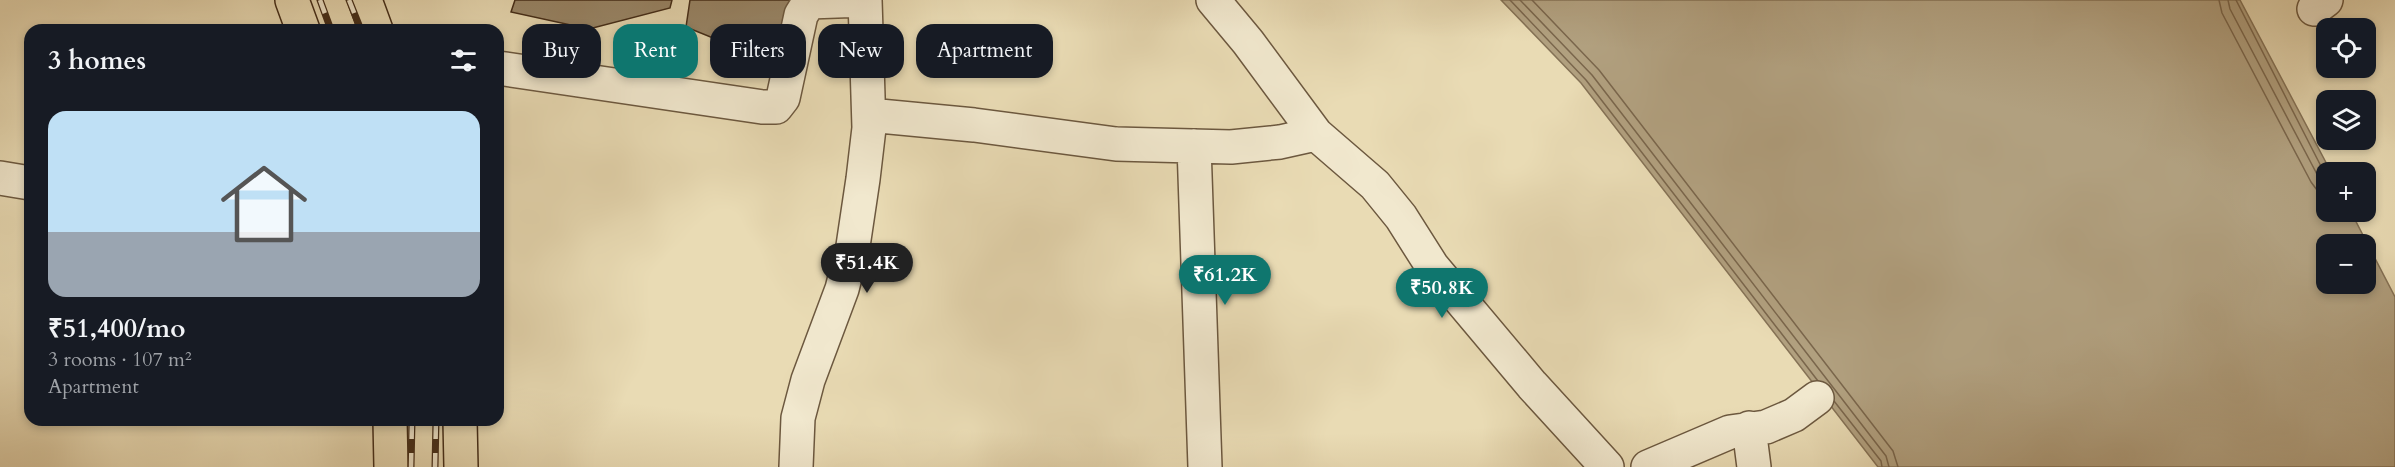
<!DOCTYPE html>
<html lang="en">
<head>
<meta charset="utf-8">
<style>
  body { margin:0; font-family:Cardo,serif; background:#20242c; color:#f1f3f6; height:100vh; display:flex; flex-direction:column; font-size:22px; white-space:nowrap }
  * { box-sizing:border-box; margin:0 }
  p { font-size:20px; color:#9ea1a6 }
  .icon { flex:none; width:33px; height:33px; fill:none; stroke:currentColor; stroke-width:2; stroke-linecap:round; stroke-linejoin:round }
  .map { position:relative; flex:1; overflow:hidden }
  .details { position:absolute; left:24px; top:24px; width:480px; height:402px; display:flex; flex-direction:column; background:#171b24; border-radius:18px; box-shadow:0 3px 9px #0003 }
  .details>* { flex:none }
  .hud { position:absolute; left:522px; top:24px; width:570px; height:54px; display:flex; gap:12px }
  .controls { position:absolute; left:2316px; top:18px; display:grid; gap:12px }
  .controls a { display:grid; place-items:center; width:60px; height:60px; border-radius:12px; background:#171b24; box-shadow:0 3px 9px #0003; font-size:30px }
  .price { position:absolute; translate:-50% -51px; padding:0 14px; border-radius:21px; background:#0f766e; color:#fff; font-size:20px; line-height:39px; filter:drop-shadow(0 2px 3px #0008) }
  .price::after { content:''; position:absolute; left:50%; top:36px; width:18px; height:14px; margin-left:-9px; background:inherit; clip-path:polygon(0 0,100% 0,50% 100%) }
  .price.active { background:#222; color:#fff }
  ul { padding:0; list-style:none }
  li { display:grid; align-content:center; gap:12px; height:318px; padding:0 24px }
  li span { display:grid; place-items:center; height:186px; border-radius:18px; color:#555 }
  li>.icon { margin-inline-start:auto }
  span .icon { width:108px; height:108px; fill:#fffc; stroke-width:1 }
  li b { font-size:26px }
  h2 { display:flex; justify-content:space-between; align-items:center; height:72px; padding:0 24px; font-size:26px }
  .tag { padding:0 21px; border-radius:18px; background:#171b24; box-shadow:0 3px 9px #0003; font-size:21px; line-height:54px }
  .tag.active { background:#0f766e; color:#fff }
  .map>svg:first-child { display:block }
  .water { fill:#b1a07f; stroke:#857256; stroke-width:1.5; fill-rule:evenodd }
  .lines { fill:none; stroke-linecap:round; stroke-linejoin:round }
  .shore { stroke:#7a664c; stroke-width:1.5 }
  .building { fill:#998769; stroke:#432c18; stroke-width:1.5 }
  .minor-casing { stroke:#6c583f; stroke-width:36 }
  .major-casing { stroke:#432c18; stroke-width:36 }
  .minor { stroke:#f1e8ce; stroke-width:33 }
  .major { stroke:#e9dbb4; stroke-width:33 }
  .rail-casing { stroke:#432c18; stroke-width:7 }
  .rail { stroke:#f1e8ce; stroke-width:4.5; stroke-dasharray:14; stroke-linecap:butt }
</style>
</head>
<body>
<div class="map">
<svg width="2395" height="467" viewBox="0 0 2395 467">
  <rect width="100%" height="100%" fill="#e9dbb4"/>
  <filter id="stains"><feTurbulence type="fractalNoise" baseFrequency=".00333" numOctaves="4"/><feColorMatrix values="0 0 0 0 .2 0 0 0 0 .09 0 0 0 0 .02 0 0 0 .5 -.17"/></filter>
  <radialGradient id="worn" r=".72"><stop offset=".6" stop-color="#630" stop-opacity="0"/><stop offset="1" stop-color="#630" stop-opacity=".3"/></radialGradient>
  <path class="water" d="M1501,0H2240L2331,172H2326V212H2351L2395,297V467H1878L1581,83ZM2326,244H2366V284H2326Z"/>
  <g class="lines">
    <path class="shore" d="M1510,0L1586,80L1818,381
      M1520,0L1592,75L1886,456L1889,467
      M1532,0L1599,70L1893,451L1898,467
      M2219,0L2222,13L2311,182L2317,190L2326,194
      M2228,0L2230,9L2319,178L2326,185
      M2236,0L2326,176
      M1834,401L1881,461L1882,467"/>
  </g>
  <path class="building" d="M515,0H672L670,8L589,29L511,12Z
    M690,0H794L789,33L740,49L686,27Z"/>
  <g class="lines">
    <defs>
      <path id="minor" d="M2314,9L2326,0
        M498,68L762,107H776L783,98L801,15L809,2L865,0
        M869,115L974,125L1116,144L1231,147L1280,142L1316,134L1248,42L1213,0
        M1316,134L1375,185L1401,217L1432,266L1532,385L1607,467
        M1194,146L1205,467
        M0,178L30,183
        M1749,428L1754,467
        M796,467L798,418L808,380L842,289L853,246L863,179L869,128L865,0
        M1648,467L1730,432L1766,427L1794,415L1817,398"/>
      <path id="major" d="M292,0L303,30
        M365,0L376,30
        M390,420L391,467
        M460,420L461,467"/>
    </defs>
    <use href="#minor" class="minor-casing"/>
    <use href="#major" class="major-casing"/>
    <use href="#minor" class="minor"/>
    <use href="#major" class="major"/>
    <defs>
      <path id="rail" d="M320,0L331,30
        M349,0L361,30
        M411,467L412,420
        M435,467L436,420"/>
    </defs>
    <use href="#rail" class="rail-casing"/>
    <use href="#rail" class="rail"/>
  </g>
  <rect width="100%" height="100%" filter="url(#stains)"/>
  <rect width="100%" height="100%" fill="url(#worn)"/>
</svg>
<div class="controls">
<a><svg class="icon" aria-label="locate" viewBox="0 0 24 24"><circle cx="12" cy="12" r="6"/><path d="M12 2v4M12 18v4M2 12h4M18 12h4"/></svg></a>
<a><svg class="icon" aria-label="layers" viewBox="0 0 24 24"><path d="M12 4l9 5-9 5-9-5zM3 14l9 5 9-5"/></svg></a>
<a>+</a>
<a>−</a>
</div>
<b class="price active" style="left:867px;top:294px">₹51.4K</b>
<b class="price" style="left:1225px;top:306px">₹61.2K</b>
<b class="price" style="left:1442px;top:319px">₹50.8K</b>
<div class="hud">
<a class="tag">Buy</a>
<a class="tag active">Rent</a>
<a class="tag">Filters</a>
<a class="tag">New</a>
<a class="tag">Apartment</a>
</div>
<section class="details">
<h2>3 homes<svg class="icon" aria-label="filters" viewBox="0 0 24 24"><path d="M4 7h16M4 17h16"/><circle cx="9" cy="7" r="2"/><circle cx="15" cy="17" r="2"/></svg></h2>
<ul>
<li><span style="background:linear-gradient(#bfe0f5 65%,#9aa5b1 0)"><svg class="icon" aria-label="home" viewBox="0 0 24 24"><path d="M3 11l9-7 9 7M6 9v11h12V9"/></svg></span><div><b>₹51,400/mo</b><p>3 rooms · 107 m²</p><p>Apartment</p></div></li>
</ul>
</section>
</div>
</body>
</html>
